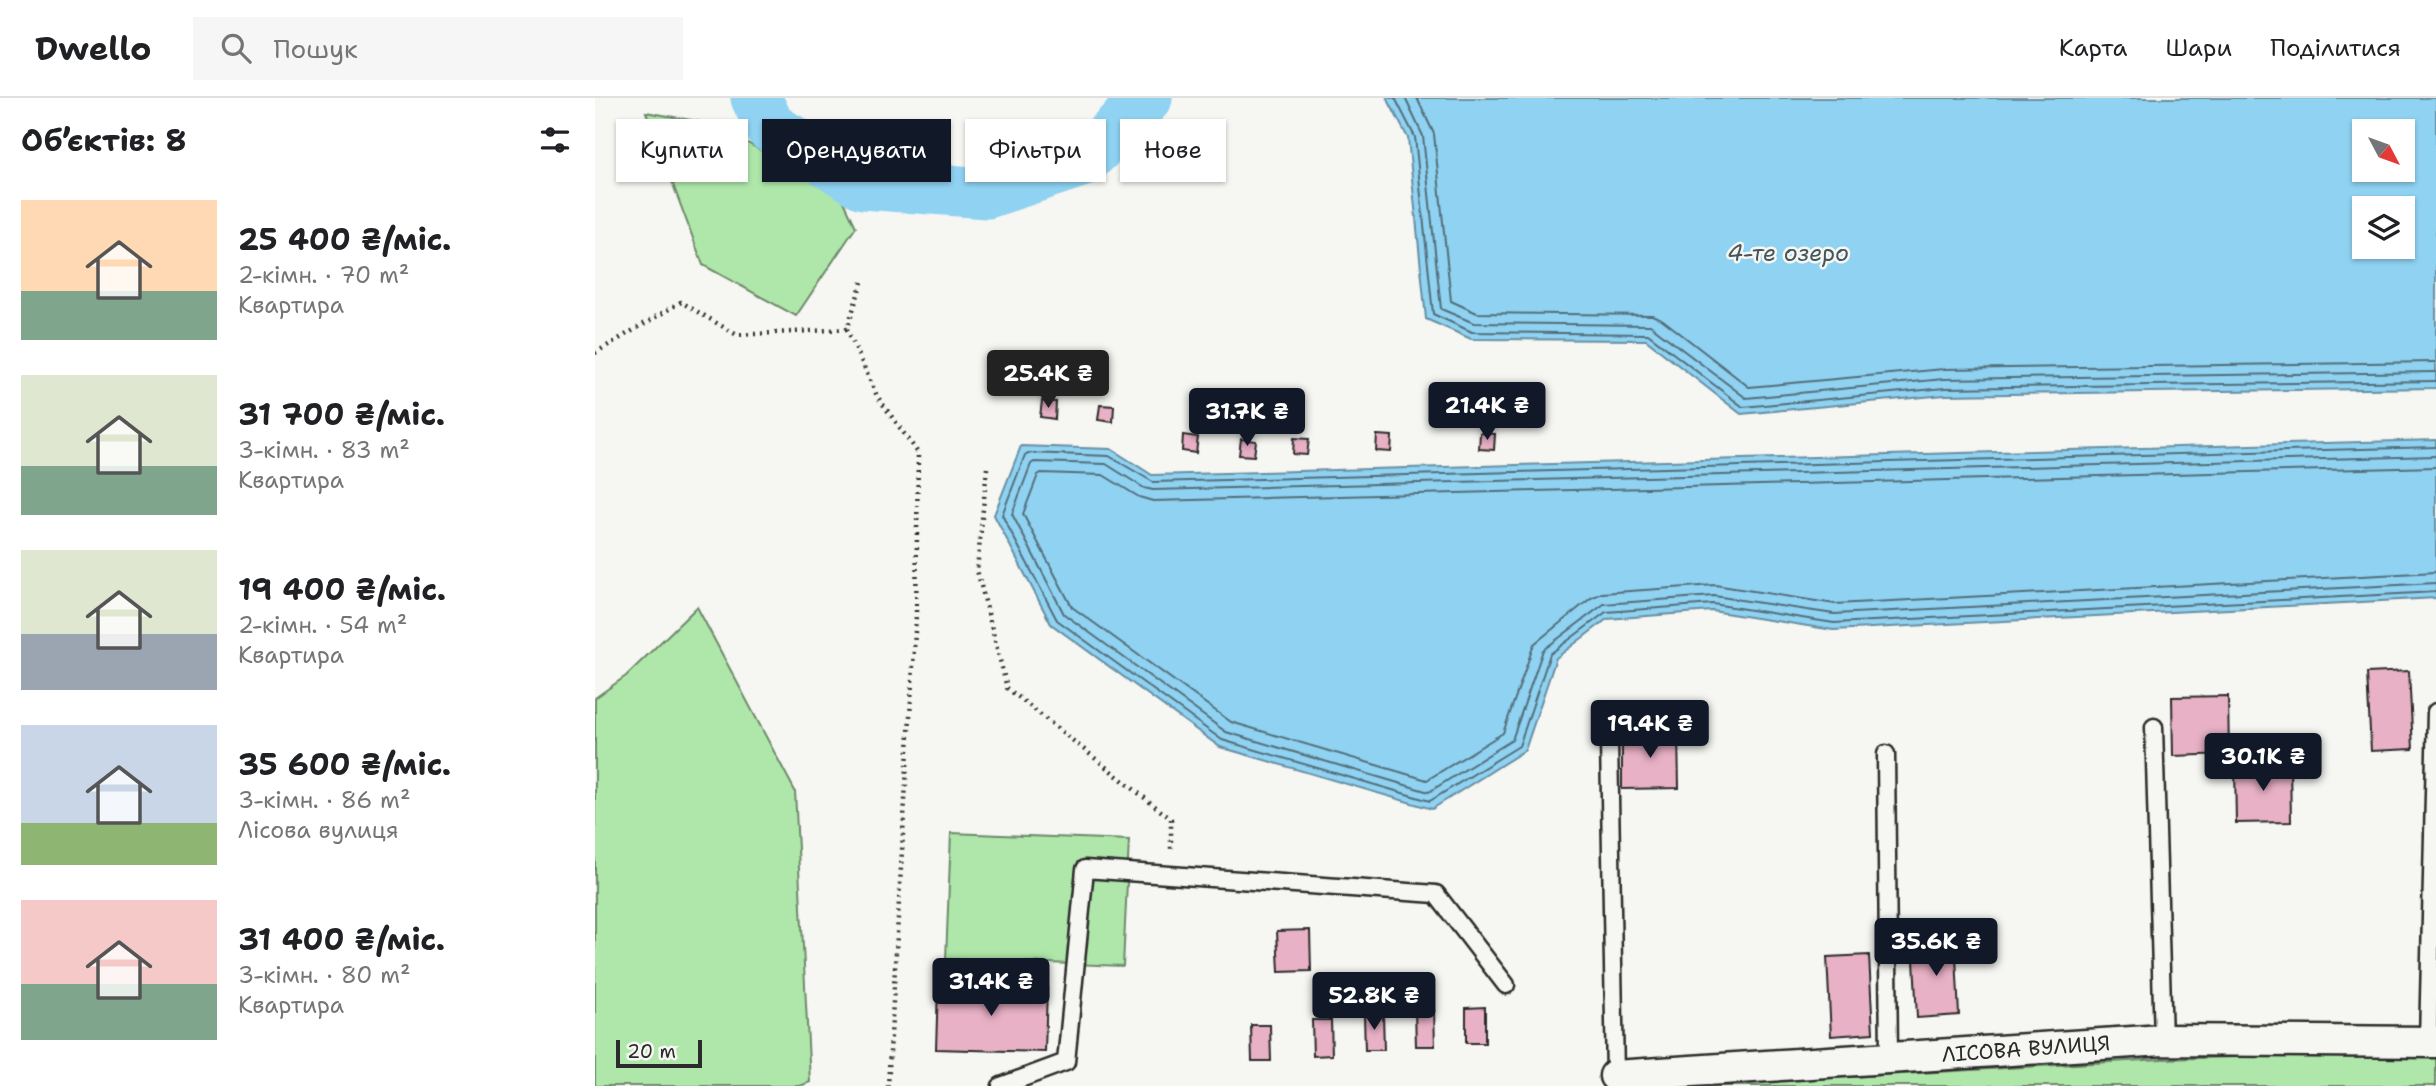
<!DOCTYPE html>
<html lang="uk">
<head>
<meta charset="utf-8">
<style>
  body { margin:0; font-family:"Shantell Sans",sans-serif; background:#f6f6f6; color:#202124; height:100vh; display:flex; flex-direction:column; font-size:26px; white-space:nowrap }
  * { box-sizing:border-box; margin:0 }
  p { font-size:23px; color:#757577 }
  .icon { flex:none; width:38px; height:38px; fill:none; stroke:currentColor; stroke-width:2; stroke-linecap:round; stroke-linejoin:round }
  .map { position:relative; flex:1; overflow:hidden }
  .details { display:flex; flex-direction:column; background:#fff; width:595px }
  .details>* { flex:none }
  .hud { position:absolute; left:21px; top:21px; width:665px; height:63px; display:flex; gap:14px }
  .needle { width:46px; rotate:131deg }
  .fabs { position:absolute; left:1757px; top:21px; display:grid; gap:14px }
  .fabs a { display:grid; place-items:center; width:63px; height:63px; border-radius:0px; background:#fff; box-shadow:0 2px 5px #0004; font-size:35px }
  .scale { position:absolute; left:21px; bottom:18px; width:86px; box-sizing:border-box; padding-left:7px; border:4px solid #2b2b2b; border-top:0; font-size:19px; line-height:24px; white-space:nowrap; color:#2b2b2b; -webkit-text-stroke:5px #f6f6f2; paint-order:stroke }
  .price { position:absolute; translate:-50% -60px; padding:0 16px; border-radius:7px; background:#111827; color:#fff; font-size:23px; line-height:46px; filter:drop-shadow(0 2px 4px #0008) }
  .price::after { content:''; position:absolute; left:50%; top:42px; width:21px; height:16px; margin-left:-10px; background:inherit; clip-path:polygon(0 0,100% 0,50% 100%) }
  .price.active { background:#222; color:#fff }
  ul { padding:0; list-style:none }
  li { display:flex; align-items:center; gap:21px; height:175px; padding:0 21px }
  li span { display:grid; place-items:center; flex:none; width:196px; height:140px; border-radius:0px; color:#555 }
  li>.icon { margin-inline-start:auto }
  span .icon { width:84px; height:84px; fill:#fffc; stroke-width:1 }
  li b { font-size:30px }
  h2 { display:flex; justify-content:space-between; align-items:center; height:84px; padding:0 21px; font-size:30px }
  .tag { padding:0 24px; border-radius:0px; background:#fff; box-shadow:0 2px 5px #0004; font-size:24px; line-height:63px }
  .tag.active { background:#111827; color:#fff }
  header { display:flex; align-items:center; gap:42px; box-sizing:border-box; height:98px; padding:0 35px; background:#fff; border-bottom:2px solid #e0e0e0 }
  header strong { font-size:33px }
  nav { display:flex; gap:38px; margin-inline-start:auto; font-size:24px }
  .search { width:490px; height:63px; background:#f6f6f6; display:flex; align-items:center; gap:18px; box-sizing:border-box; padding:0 24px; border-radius:0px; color:#757577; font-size:26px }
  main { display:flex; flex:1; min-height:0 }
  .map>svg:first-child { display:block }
  .green { fill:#afe7aa; stroke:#6d896a; stroke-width:2 }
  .water { fill:#8fd2f1; stroke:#678fa2; stroke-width:2; fill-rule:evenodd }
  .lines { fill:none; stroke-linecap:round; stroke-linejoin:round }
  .shore { stroke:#536e7a; stroke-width:2 }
  .river { stroke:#8fd2f1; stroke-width:51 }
  .building { fill:#e9b1c6; stroke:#2b2b2b; stroke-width:2 }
  .lane-casing { stroke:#2b2b2b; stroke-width:21 }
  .street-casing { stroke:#2b2b2b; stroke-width:35 }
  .path { stroke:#2b2b2b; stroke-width:4.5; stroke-dasharray:2 5; stroke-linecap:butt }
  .lane { stroke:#f6f6f2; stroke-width:16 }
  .street { stroke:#f6f6f2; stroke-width:30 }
  .labels { text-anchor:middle; stroke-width:5; stroke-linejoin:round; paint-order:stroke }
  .street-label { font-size:21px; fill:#2b2b2b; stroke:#f6f6f2 }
  .water-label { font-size:23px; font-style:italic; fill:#44555c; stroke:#f6f6f2 }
</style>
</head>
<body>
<header>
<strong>Dwello</strong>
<div class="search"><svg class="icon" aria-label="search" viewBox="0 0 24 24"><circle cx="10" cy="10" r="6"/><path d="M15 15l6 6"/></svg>Пошук</div>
<nav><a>Карта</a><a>Шари</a><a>Поділитися</a></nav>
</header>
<main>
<section class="details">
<h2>Об’єктів: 8<svg class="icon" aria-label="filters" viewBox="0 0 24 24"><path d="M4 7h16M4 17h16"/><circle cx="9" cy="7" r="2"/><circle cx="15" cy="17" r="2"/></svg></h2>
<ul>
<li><span style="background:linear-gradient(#ffd9b3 65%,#7fa58c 0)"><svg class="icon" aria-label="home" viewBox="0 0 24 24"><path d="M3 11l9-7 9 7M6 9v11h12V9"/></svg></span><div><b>25 400 ₴/міс.</b><p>2-кімн. · 70 m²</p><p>Квартира</p></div></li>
<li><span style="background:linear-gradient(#dfe7d0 65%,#7fa58c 0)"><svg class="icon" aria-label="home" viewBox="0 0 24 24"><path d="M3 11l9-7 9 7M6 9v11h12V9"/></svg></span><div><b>31 700 ₴/міс.</b><p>3-кімн. · 83 m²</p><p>Квартира</p></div></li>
<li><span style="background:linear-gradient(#dfe7d0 60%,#9aa5b1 0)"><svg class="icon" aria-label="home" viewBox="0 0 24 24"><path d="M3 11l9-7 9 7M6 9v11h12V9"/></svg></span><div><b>19 400 ₴/міс.</b><p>2-кімн. · 54 m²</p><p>Квартира</p></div></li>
<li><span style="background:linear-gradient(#c9d6e8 70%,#8fb573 0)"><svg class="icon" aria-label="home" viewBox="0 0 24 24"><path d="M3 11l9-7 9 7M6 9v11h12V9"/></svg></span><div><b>35 600 ₴/міс.</b><p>3-кімн. · 86 m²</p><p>Лісова вулиця</p></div></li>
<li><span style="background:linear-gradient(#f6c9c9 60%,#7fa58c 0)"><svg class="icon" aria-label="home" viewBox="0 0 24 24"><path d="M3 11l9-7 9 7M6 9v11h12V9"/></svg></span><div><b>31 400 ₴/міс.</b><p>3-кімн. · 80 m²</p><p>Квартира</p></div></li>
</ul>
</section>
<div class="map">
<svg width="1841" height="988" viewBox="0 0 1841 988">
  <rect width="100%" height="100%" fill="#f6f6f2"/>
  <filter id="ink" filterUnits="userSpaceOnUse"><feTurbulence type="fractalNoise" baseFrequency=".0143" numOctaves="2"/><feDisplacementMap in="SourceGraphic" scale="14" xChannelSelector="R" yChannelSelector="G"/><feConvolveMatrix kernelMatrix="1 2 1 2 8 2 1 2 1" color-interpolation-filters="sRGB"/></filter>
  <g filter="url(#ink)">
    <path class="green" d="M51,14L118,26L246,97L261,129L201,218L108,167Z
      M102,509L200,693L215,984L205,988H0V600L31,578Z
      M356,735L534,742L528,868L351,861Z
      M1836,954L1841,955V988H1098L1567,961Z"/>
    <path class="water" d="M792,0H1841V290L1350,297L1146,316L1051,242L876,241L831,221L813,40ZM1769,33H1808V72H1769ZM1769,110H1808V149H1769Z
      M1841,342V500L1238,532L1117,513L1012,521L961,560L930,652L837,711L625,649L456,526L399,417L426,348L516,351L557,377Z"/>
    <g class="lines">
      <path class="shore" d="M800,0L820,39L838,216L877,234L1053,236L1148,309L1350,290L1841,283
        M810,0L828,38L846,211L879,225L1055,227L1151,300L1349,281L1841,274
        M822,0L839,36L856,203L882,215L1057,217L1068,222L1154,289L1349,271L1841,264
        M1841,349L558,384L514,358L433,355L430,357L407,417L462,522L627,642L835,703L924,648L955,556L1011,514L1118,506L1239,525L1841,494
        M1841,358L558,392L549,390L511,366L439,364L436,366L417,416L469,516L631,634L834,694L917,642L948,552L1009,506L1119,498L1239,516L1841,485
        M1841,369L558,403L544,399L508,377L446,375L443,377L428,416L477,509L636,624L832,682L908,635L939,546L996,500L1007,495L1120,487L1240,506L1841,474"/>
      <path class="river" d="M161,0L175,29L268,86L392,95L489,63L552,0"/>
    </g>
    <path class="building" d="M447,303L461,304L460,321L445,319Z
      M505,307L519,308L518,324L503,322Z
      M885,335L900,336L899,352L884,351Z
      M588,337L603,339L601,355L587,353Z
      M782,337L797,338L796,354L781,353Z
      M699,340L714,341L712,357L698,356Z
      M646,341L661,343L659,358L644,357Z
      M1814,573L1818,651L1776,653L1772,575Z
      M1633,598L1634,656L1578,658L1577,599Z
      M1027,634H1083L1084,690L1027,691Z
      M1695,665L1696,724L1641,725L1640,667Z
      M715,832L716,873L684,874L682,833Z
      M1360,839L1364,917L1322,920L1318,842Z
      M1274,857L1278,935L1236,938L1232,859Z
      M343,887L452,890L450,954L341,951Z
      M890,909V945H871V910Z
      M820,912H839L840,948H821Z
      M769,916H788L789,952H770Z
      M717,922H736L737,957L718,958Z
      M656,927H675L676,963H657Z"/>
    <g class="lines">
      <defs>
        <path id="lane" d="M1559,629L1568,942
          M1014,643L1020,978
          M1291,656L1294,960
          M1833,942L1841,614
          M406,988L471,964L490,771L841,796L911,887"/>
        <path id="street" d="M1020,978L1568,942L1841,944"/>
      </defs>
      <use href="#lane" class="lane-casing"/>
      <use href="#street" class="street-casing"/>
      <path class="path" d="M267,184L252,231L282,298L323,355L321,517L293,988
        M0,255L86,204L142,237L252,231
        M392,370L382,472L412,590L576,721V755"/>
      <use href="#lane" class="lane"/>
      <use href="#street" class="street"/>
    </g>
  </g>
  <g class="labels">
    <g class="street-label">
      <text transform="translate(1431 951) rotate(-4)" y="7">ЛІСОВА ВУЛИЦЯ</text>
    </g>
    <g class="water-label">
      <text x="1193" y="163">4-те озеро</text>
    </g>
  </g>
</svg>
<div class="fabs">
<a><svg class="needle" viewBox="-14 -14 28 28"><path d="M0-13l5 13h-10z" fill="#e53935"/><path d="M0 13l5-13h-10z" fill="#757577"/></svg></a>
<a><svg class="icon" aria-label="layers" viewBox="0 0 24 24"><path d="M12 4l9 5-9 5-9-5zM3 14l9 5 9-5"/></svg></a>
</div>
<div class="scale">20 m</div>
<b class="price active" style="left:453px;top:312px">25.4K ₴</b>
<b class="price" style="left:892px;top:344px">21.4K ₴</b>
<b class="price" style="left:652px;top:350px">31.7K ₴</b>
<b class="price" style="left:1055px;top:662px">19.4K ₴</b>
<b class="price" style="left:1668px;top:695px">30.1K ₴</b>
<b class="price" style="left:1341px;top:880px">35.6K ₴</b>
<b class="price" style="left:396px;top:920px">31.4K ₴</b>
<b class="price" style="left:779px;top:934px">52.8K ₴</b>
<div class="hud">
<a class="tag">Купити</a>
<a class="tag active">Орендувати</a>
<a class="tag">Фільтри</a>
<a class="tag">Нове</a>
</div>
</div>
</main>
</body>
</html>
